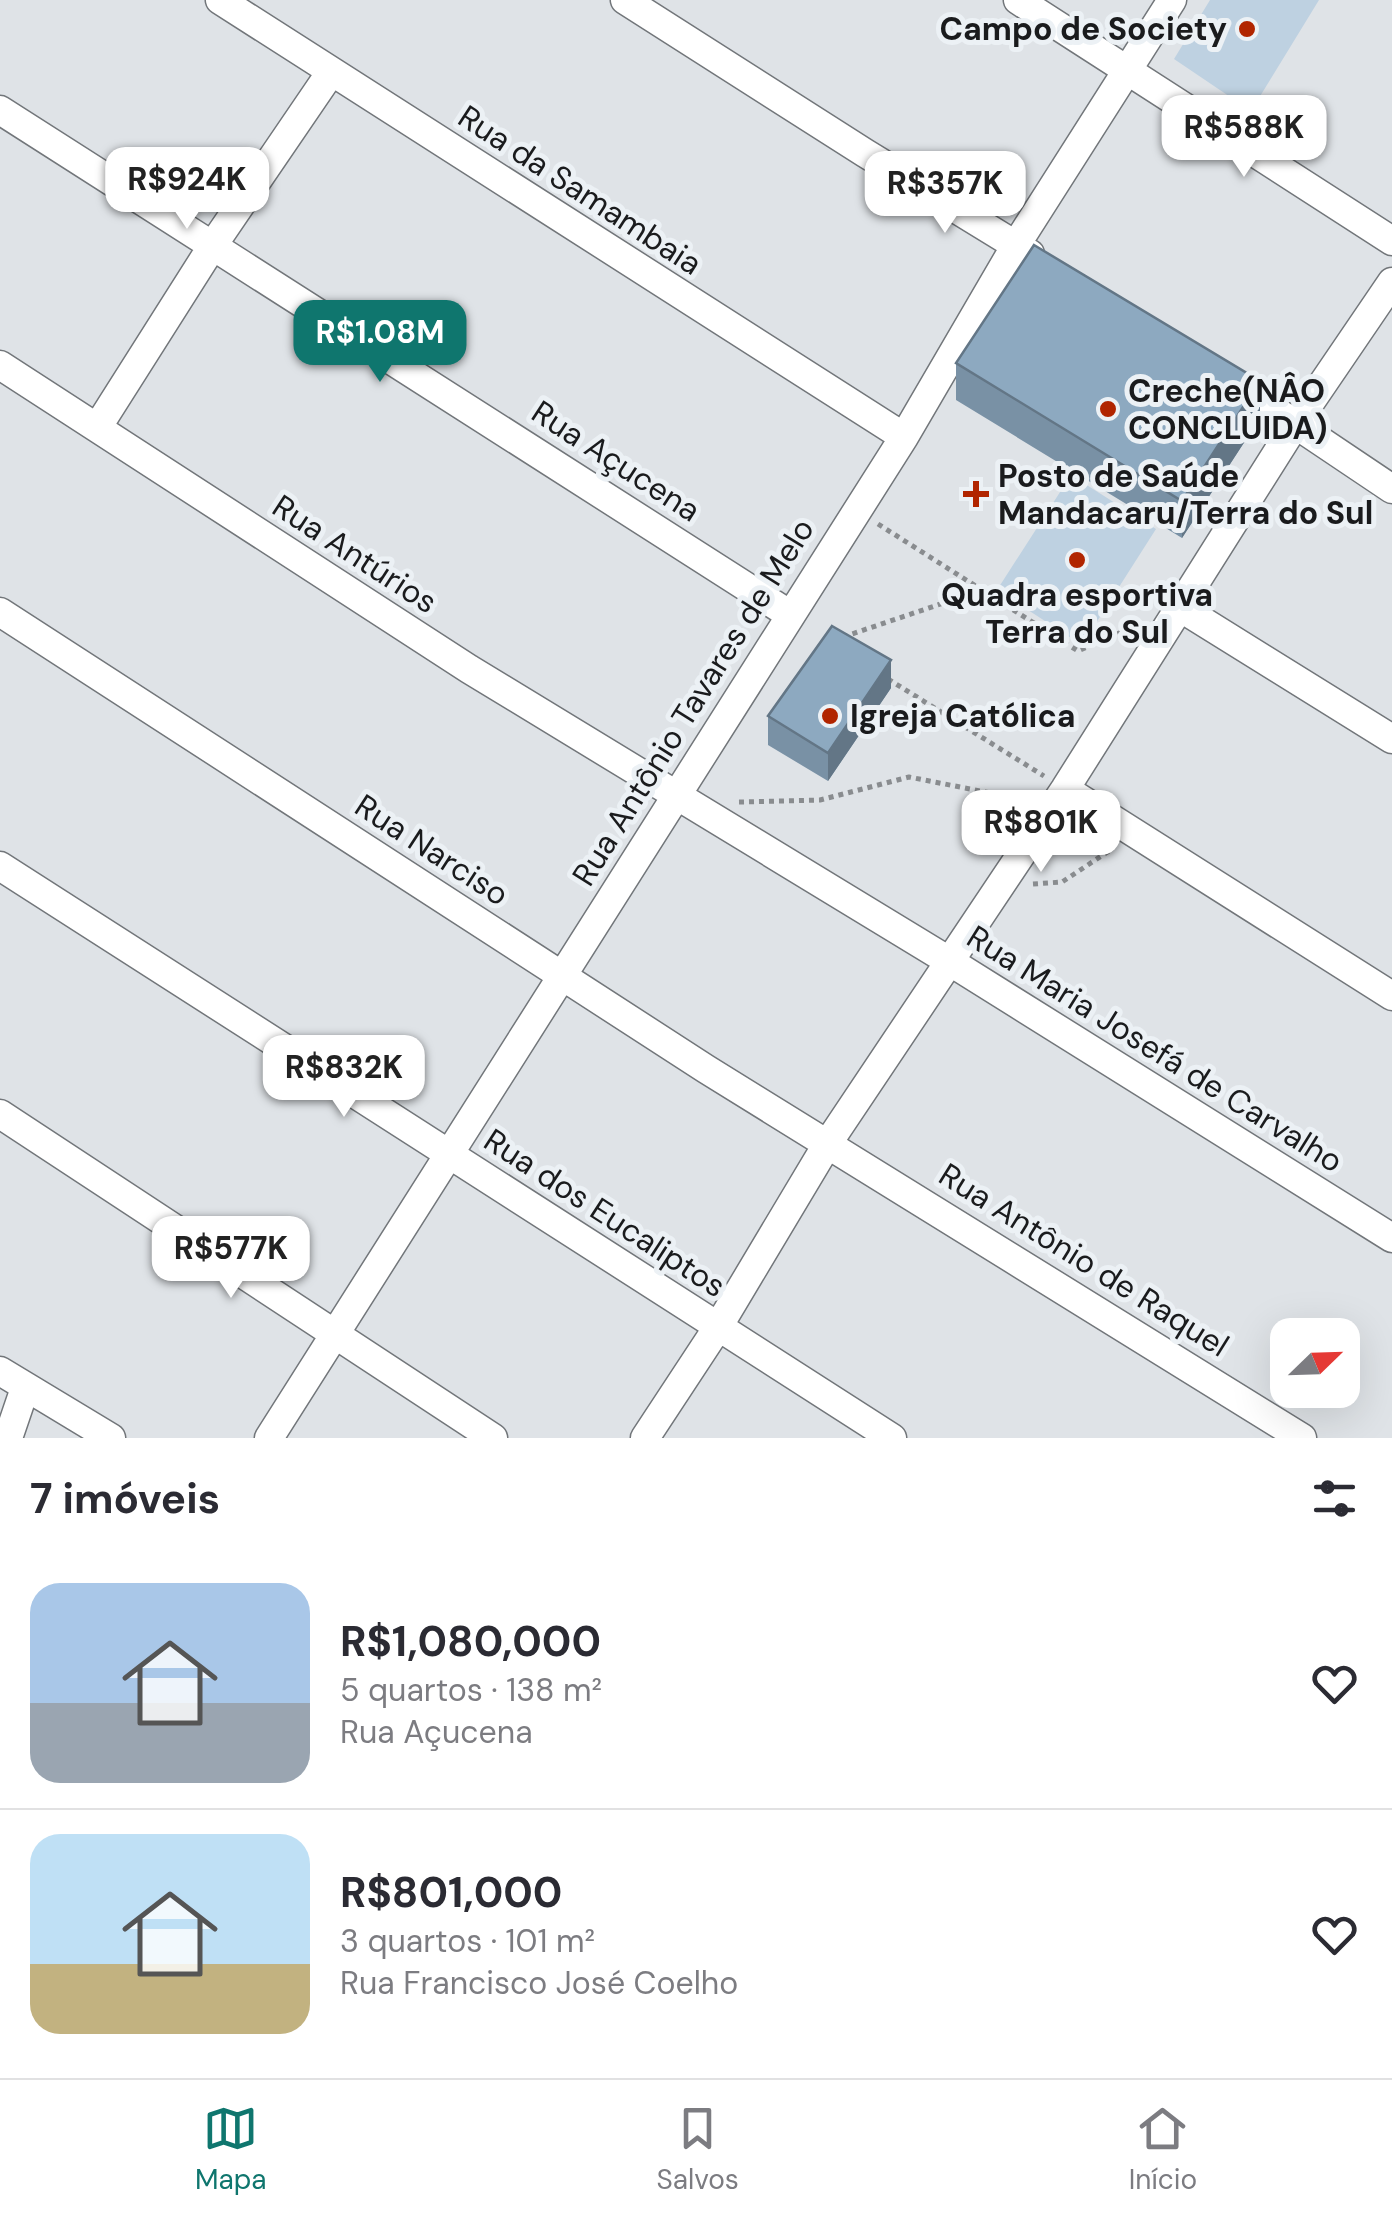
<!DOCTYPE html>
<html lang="pt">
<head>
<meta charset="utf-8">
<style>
  body { margin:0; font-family:"DM Sans",sans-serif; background:#f2f2f3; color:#2b2b33; height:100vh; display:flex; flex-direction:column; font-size:38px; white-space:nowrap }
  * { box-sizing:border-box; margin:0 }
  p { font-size:32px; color:#7c7c81 }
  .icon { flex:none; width:55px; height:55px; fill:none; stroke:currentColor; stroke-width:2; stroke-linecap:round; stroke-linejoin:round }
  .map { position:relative; height:1438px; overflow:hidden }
  .sheet { display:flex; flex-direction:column; background:#fff; flex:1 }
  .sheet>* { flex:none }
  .needle { width:65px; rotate:67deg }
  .controls { position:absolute; left:1270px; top:1318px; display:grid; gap:20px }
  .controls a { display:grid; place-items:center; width:90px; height:90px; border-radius:20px; background:#fff; box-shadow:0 10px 40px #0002; font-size:50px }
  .price { position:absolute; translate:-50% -85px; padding:0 22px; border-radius:20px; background:#fff; color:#222; font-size:32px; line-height:65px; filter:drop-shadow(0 2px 5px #0008) }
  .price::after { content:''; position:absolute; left:50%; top:60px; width:30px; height:22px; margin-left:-15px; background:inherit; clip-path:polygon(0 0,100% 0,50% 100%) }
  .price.on { background:#0f766e; color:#fff }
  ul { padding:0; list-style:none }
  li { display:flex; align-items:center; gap:30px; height:250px; padding:0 30px }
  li+li { border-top:2px solid #e1e1e2 }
  li span { display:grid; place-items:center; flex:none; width:280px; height:200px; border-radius:30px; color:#555 }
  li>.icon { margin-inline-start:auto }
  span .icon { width:120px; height:120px; fill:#fffc; stroke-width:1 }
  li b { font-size:42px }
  h2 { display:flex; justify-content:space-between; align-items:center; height:120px; padding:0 30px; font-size:42px }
  .tab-bar { display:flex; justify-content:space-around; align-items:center; height:140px; border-top:2px solid #e1e1e2; background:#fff; font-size:28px; color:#7c7c81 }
  .tab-bar a { display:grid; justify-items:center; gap:5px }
  .tab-bar .on { color:#0f766e }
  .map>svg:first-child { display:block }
  .green { fill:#bed1e1 }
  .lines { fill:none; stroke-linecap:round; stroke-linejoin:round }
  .minor-casing { stroke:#72767a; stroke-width:31 }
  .path { stroke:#898c8f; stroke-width:5; stroke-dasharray:5 5; stroke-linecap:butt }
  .minor { stroke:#fff; stroke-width:28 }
  .wall { fill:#7991a5 }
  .shaded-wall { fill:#637686 }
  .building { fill:#8da9c0; stroke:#637686; stroke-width:2.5 }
  .poi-dot { fill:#b12500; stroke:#ecf1f5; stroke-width:4 }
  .labels { text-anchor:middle; stroke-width:10; stroke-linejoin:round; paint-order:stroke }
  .poi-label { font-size:32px; font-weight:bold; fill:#1a1b1d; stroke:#ecf1f5; text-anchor:start }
  .street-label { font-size:32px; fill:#1a1b1d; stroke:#ecf1f5 }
</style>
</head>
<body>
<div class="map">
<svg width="1392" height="1438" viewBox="0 0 1392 1438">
  <rect width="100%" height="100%" fill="#dfe3e7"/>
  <path class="green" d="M1210,0H1319L1251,111L1174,59Z
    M1071,475L1156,529L1082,645L997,590Z"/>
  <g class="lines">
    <defs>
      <path id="minor" d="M220,0L904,437
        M625,0L865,153L1030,254
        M1018,0L1392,241
        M0,110L789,614
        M0,365L469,669L949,961L1392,1238
        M1231,381L1392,489
        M97,428L213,245L331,72
        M1178,606L1392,739
        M0,612L706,1069L1302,1438
        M1065,789L1392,996
        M0,866L892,1438
        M0,1114L493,1438
        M0,1371L111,1438
        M8,1438L25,1388
        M269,1438L904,437L1016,245L1172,0
        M645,1438L718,1327L828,1143L1065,789L1296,423L1392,282"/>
    </defs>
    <use href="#minor" class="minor-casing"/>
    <path class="path" d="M878,524L1078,651L1135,626
      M843,637L982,590
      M888,679L1044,776
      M739,802L820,800L909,777L1016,798L1028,796
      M1033,884L1062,882L1112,849"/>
    <use href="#minor" class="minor"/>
  </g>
  <path class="wall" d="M956,363L1260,418L1182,538L956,400Z
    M891,688L828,781L768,745V716Z"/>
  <path class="shaded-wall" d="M1260,381V418L1182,538V501Z
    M891,660V688L828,781V753Z"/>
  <path class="building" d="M1034,245L1260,381L1182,501L956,363Z
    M832,626L891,660L828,753L768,716Z"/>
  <g class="poi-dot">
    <circle cx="1247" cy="29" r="10"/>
    <circle cx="1108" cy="409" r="10"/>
    <path d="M971 479h10v10h10v10h-10v10h-10v-10h-10v-10h10z"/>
    <circle cx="1077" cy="560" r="10"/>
    <circle cx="830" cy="716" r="10"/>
  </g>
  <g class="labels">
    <g class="poi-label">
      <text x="1227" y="40" text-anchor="end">Campo de Society</text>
      <text x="1128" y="402">Creche(NÂO<tspan x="1128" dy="37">CONCLUIDA)</tspan></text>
      <text x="998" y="487">Posto de Saúde<tspan x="998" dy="37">Mandacaru/Terra do Sul</tspan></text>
      <text x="1077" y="606" text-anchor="middle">Quadra esportiva<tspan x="1077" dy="37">Terra do Sul</tspan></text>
      <text x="850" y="727">Igreja Católica</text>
    </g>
    <g class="street-label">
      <text transform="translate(580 190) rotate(33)" y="11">Rua da Samambaia</text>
      <text transform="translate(616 461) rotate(33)" y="11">Rua Açucena</text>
      <text transform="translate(355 554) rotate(33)" y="11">Rua Antúrios</text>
      <text transform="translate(693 702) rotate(-58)" y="11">Rua Antônio Tavares de Melo</text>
      <text transform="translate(432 850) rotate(33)" y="11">Rua Narciso</text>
      <text transform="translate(1155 1049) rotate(32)" y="11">Rua Maria Josefá de Carvalho</text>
      <text transform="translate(605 1213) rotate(33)" y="11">Rua dos Eucaliptos</text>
      <text transform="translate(1084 1260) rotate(32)" y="11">Rua Antônio de Raquel</text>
    </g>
  </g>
</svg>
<div class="controls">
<a><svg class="needle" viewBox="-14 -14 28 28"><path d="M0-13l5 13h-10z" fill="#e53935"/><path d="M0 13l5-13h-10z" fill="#7c7c81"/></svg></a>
</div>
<b class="price" style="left:1244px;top:180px">R$588K</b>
<b class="price" style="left:187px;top:232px">R$924K</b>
<b class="price" style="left:945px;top:236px">R$357K</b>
<b class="price on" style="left:380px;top:385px">R$1.08M</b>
<b class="price" style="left:1041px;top:875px">R$801K</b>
<b class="price" style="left:344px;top:1120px">R$832K</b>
<b class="price" style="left:231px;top:1301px">R$577K</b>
</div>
<section class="sheet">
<h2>7 imóveis<svg class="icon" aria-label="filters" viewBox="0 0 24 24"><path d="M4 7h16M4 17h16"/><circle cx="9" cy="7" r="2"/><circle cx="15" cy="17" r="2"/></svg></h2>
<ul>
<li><span style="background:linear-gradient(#a9c7e8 60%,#9aa5b1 0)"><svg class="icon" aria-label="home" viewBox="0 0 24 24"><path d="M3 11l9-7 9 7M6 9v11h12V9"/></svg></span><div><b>R$1,080,000</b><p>5 quartos · 138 m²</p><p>Rua Açucena</p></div><svg class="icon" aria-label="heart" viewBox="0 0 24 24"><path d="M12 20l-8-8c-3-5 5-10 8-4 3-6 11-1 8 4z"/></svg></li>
<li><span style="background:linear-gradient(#bfe0f5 65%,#c2b280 0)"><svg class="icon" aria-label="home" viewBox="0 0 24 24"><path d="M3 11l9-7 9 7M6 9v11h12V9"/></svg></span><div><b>R$801,000</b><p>3 quartos · 101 m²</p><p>Rua Francisco José Coelho</p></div><svg class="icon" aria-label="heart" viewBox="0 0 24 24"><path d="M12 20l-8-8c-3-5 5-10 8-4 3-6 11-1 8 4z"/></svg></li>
</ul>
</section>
<nav class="tab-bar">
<a class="on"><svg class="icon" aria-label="map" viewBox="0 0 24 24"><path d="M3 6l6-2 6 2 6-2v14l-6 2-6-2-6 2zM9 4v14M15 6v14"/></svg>Mapa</a>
<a><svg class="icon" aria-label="saved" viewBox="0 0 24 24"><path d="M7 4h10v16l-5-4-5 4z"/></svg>Salvos</a>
<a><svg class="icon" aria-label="home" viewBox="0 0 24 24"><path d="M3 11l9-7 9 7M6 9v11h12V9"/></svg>Início</a>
</nav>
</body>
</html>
